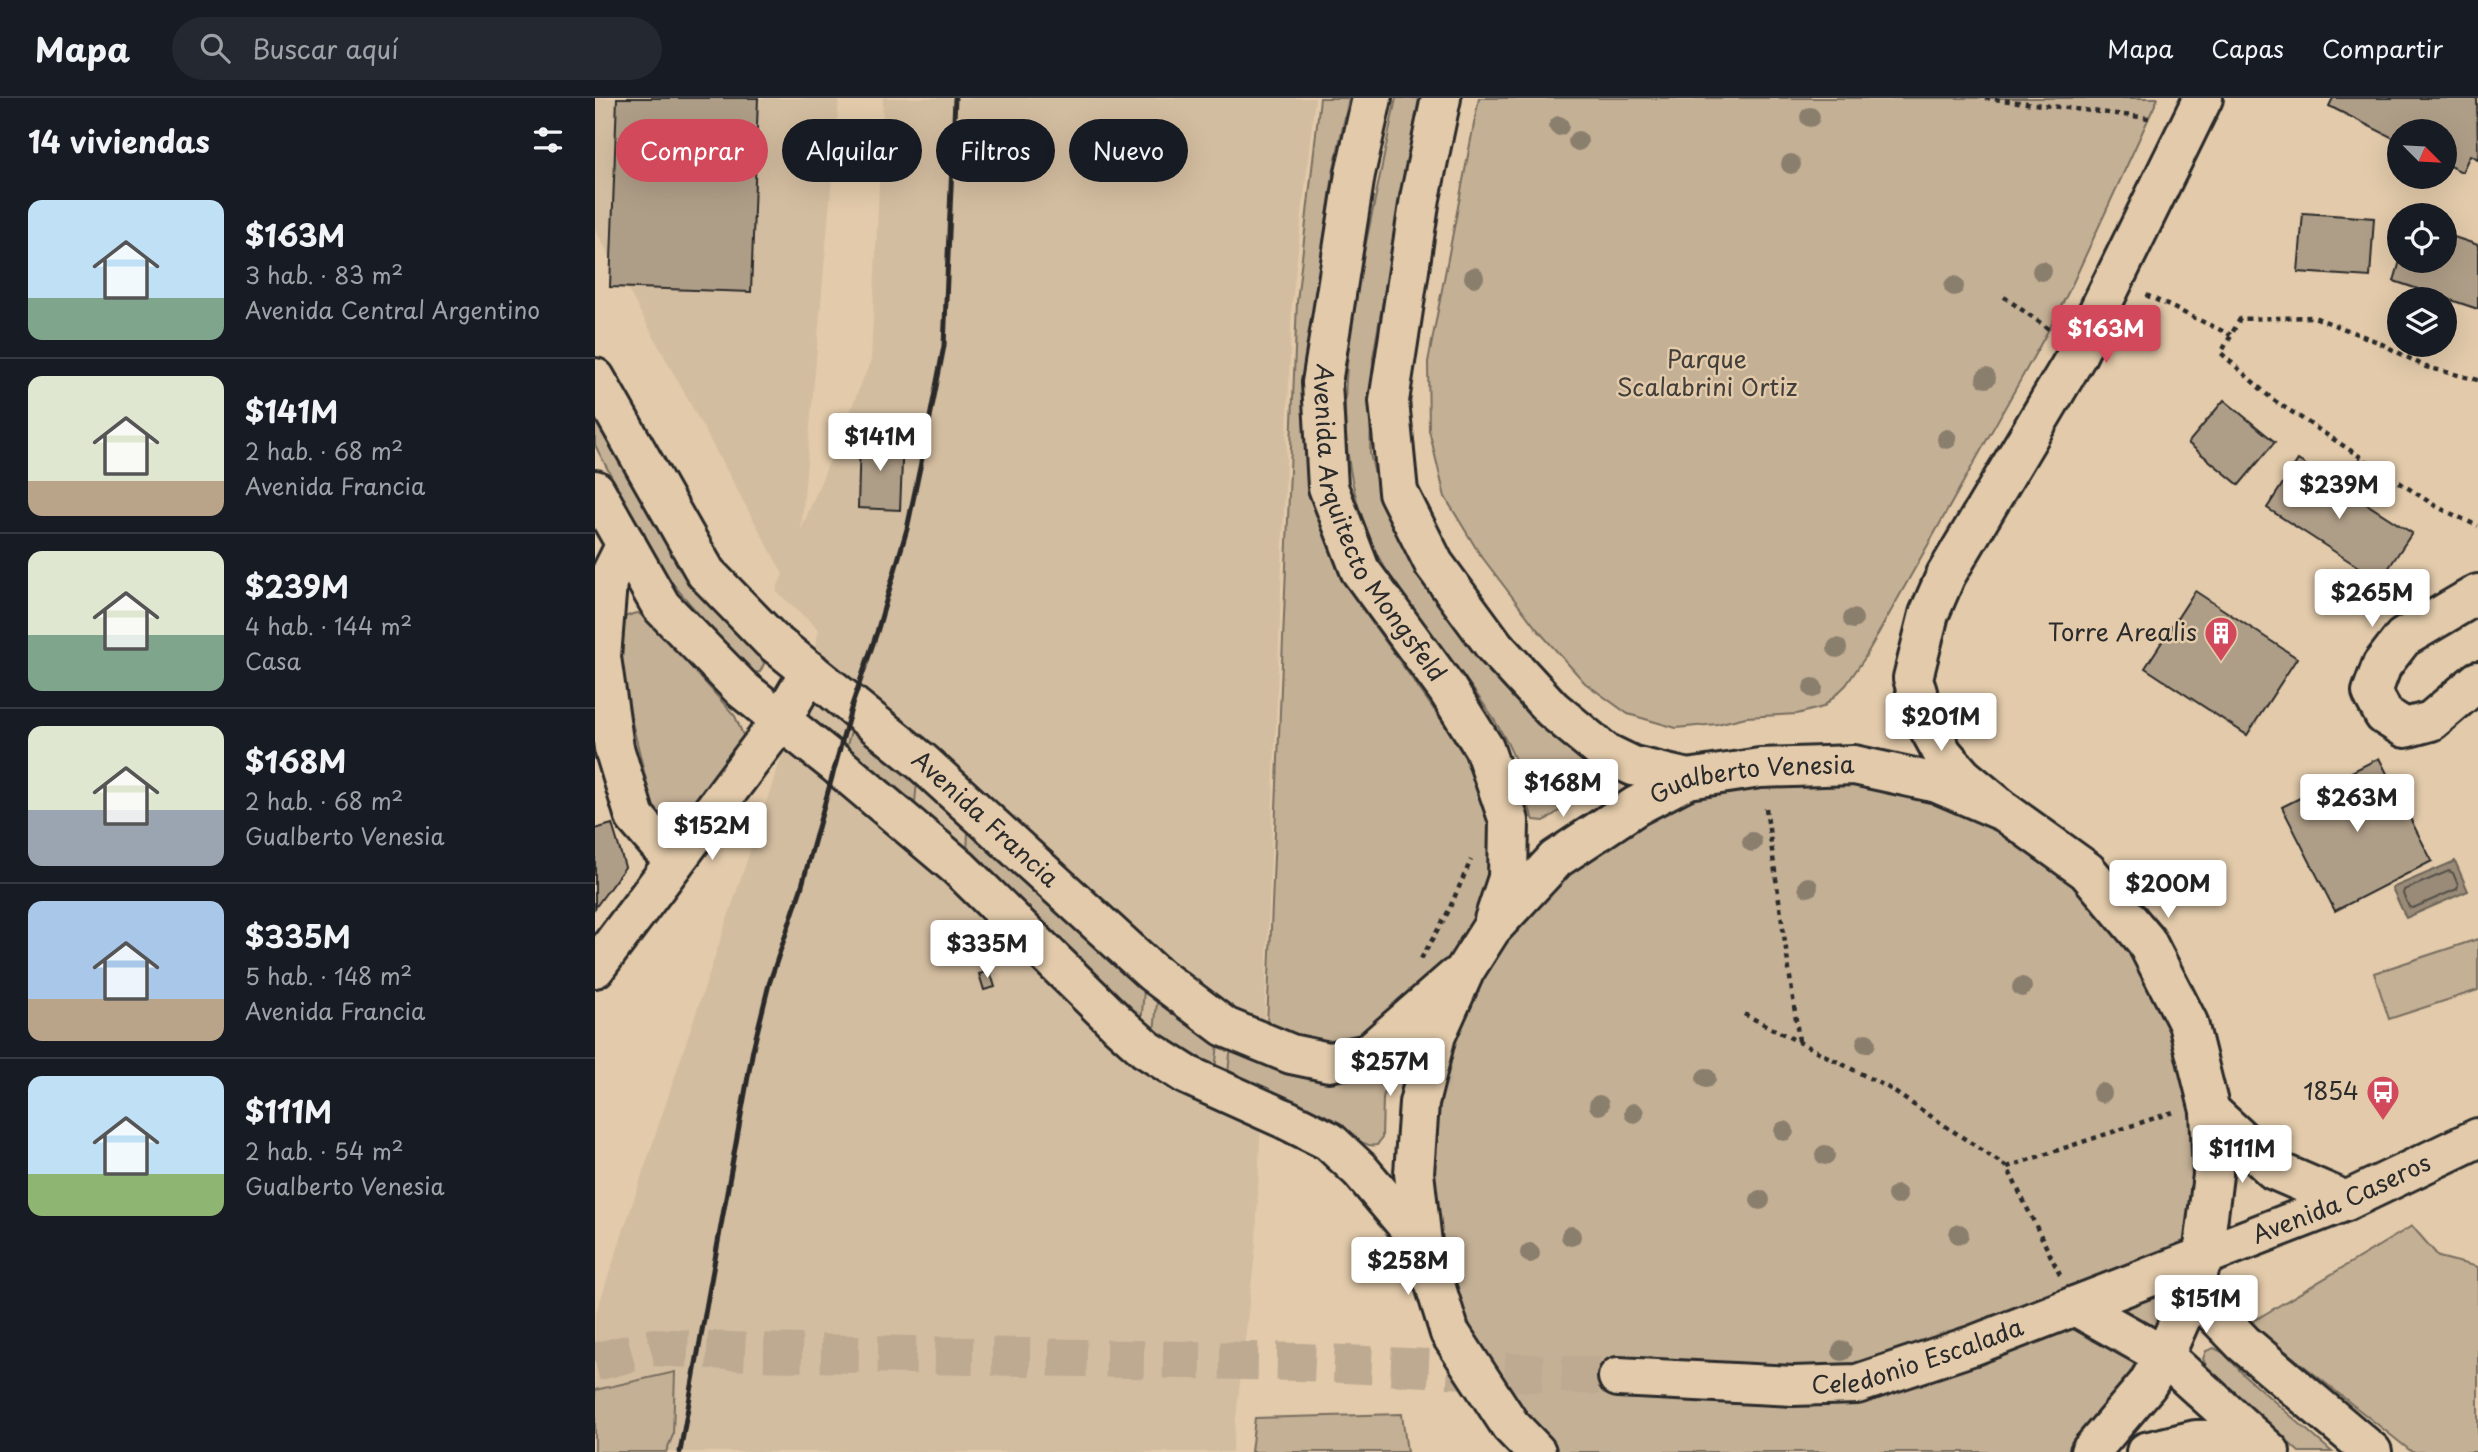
<!DOCTYPE html>
<html lang="es">
<head>
<meta charset="utf-8">
<style>
  body { margin:0; font-family:"Playpen Sans",sans-serif; background:#242831; color:#f1f3f6; height:100vh; display:flex; flex-direction:column; font-size:26px; white-space:nowrap }
  * { box-sizing:border-box; margin:0 }
  p { font-size:23px; color:#9ea1a6 }
  .icon { flex:none; width:38px; height:38px; fill:none; stroke:currentColor; stroke-width:2; stroke-linecap:round; stroke-linejoin:round }
  .map { position:relative; flex:1; overflow:hidden }
  .sheet { display:flex; flex-direction:column; background:#171b24; width:595px }
  .sheet>* { flex:none }
  .hud { position:absolute; left:21px; top:21px; width:665px; height:63px; display:flex; gap:14px }
  .needle { width:46px; rotate:114deg }
  .tools { position:absolute; left:1792px; top:21px; display:grid; gap:14px }
  .tools a { display:grid; place-items:center; width:70px; height:70px; border-radius:50%; background:#171b24; box-shadow:0 7px 28px #0002; font-size:35px }
  .price { position:absolute; translate:-50% -60px; padding:0 16px; border-radius:7px; background:#fff; color:#222; font-size:23px; line-height:46px; filter:drop-shadow(0 2px 4px #0008) }
  .price::after { content:''; position:absolute; left:50%; top:42px; width:21px; height:16px; margin-left:-10px; background:inherit; clip-path:polygon(0 0,100% 0,50% 100%) }
  .price.active { background:#d1495b; color:#fff }
  ul { padding:0; list-style:none }
  li { display:flex; align-items:center; gap:21px; height:175px; padding:0 28px }
  li+li { border-top:2px solid #363941 }
  li span { display:grid; place-items:center; flex:none; width:196px; height:140px; border-radius:14px; color:#555 }
  li>.icon { margin-inline-start:auto }
  span .icon { width:84px; height:84px; fill:#fffc; stroke-width:1 }
  li b { font-size:30px }
  h2 { display:flex; justify-content:space-between; align-items:center; height:84px; padding:0 28px; font-size:30px }
  .tag { padding:0 24px; border-radius:32px; background:#171b24; box-shadow:0 7px 28px #0002; font-size:24px; line-height:63px }
  .tag.active { background:#d1495b; color:#fff }
  header { display:flex; align-items:center; gap:42px; box-sizing:border-box; height:98px; padding:0 35px; background:#171b24; border-bottom:2px solid #363941 }
  header strong { font-size:33px }
  nav { display:flex; gap:38px; margin-inline-start:auto; font-size:24px }
  .search { width:490px; height:63px; background:#242831; display:flex; align-items:center; gap:18px; box-sizing:border-box; padding:0 24px; border-radius:38px; color:#9ea1a6; font-size:26px }
  main { display:flex; flex:1; min-height:0 }
  .map>svg:first-child { display:block }
  .built { fill:#d3bda0 }
  .green { fill:#c4b095; stroke:#786e60; stroke-width:2 }
  .water { fill:#998b78; stroke:#6d6559; stroke-width:2 }
  .lines { fill:none; stroke-linecap:round; stroke-linejoin:round }
  .shore { stroke:#57514a; stroke-width:2 }
  .building { fill:#af9e87; stroke:#2b2b2b; stroke-width:2 }
  .secondary-tunnel { stroke:#bdaa91; stroke-width:38; stroke-dasharray:38 19; stroke-linecap:butt }
  .street-casing { stroke:#2b2b2b; stroke-width:44 }
  .secondary-casing { stroke:#2b2b2b; stroke-width:44 }
  .path { stroke:#2b2b2b; stroke-width:4.5; stroke-dasharray:5 5; stroke-linecap:butt }
  .street { stroke:#e2caaa; stroke-width:38 }
  .secondary { stroke:#e2caaa; stroke-width:38 }
  .rail { stroke:#2b2b2b; stroke-width:5 }
  .secondary-bridge-casing { stroke:#2b2b2b; stroke-width:44; stroke-linecap:butt }
  .secondary-bridge { stroke:#e2caaa; stroke-width:38 }
  .tree { fill:#8a7e6d }
  .labels { text-anchor:middle; stroke-width:5; stroke-linejoin:round; paint-order:stroke }
  .park-label { font-size:24px; fill:#423f3b; stroke:#e2caaa }
  .street-label { font-size:24px; fill:#2b2b2b; stroke:#e2caaa }
  .poi-label { font-size:24px; fill:#2b2b2b; stroke:#e2caaa; text-anchor:end }
</style>
</head>
<body>
<header>
<strong>Mapa</strong>
<div class="search"><svg class="icon" aria-label="search" viewBox="0 0 24 24"><circle cx="10" cy="10" r="6"/><path d="M15 15l6 6"/></svg>Buscar aquí</div>
<nav><a>Mapa</a><a>Capas</a><a>Compartir</a></nav>
</header>
<main>
<section class="sheet">
<h2>14 viviendas<svg class="icon" aria-label="filters" viewBox="0 0 24 24"><path d="M4 7h16M4 17h16"/><circle cx="9" cy="7" r="2"/><circle cx="15" cy="17" r="2"/></svg></h2>
<ul>
<li><span style="background:linear-gradient(#bfe0f5 70%,#7fa58c 0)"><svg class="icon" aria-label="home" viewBox="0 0 24 24"><path d="M3 11l9-7 9 7M6 9v11h12V9"/></svg></span><div><b>$163M</b><p>3 hab. · 83 m²</p><p>Avenida Central Argentino</p></div></li>
<li><span style="background:linear-gradient(#dfe7d0 75%,#b9a48a 0)"><svg class="icon" aria-label="home" viewBox="0 0 24 24"><path d="M3 11l9-7 9 7M6 9v11h12V9"/></svg></span><div><b>$141M</b><p>2 hab. · 68 m²</p><p>Avenida Francia</p></div></li>
<li><span style="background:linear-gradient(#dfe7d0 60%,#7fa58c 0)"><svg class="icon" aria-label="home" viewBox="0 0 24 24"><path d="M3 11l9-7 9 7M6 9v11h12V9"/></svg></span><div><b>$239M</b><p>4 hab. · 144 m²</p><p>Casa</p></div></li>
<li><span style="background:linear-gradient(#dfe7d0 60%,#9aa5b1 0)"><svg class="icon" aria-label="home" viewBox="0 0 24 24"><path d="M3 11l9-7 9 7M6 9v11h12V9"/></svg></span><div><b>$168M</b><p>2 hab. · 68 m²</p><p>Gualberto Venesia</p></div></li>
<li><span style="background:linear-gradient(#a9c7e8 70%,#b9a48a 0)"><svg class="icon" aria-label="home" viewBox="0 0 24 24"><path d="M3 11l9-7 9 7M6 9v11h12V9"/></svg></span><div><b>$335M</b><p>5 hab. · 148 m²</p><p>Avenida Francia</p></div></li>
<li><span style="background:linear-gradient(#bfe0f5 70%,#8fb573 0)"><svg class="icon" aria-label="home" viewBox="0 0 24 24"><path d="M3 11l9-7 9 7M6 9v11h12V9"/></svg></span><div><b>$111M</b><p>2 hab. · 54 m²</p><p>Gualberto Venesia</p></div></li>
</ul>
</section>
<div class="map">
<svg width="1883" height="1354" viewBox="0 0 1883 1354">
  <rect width="100%" height="100%" fill="#e2caaa"/>
  <filter id="ink" filterUnits="userSpaceOnUse"><feTurbulence type="fractalNoise" baseFrequency=".0143" numOctaves="2"/><feDisplacementMap in="SourceGraphic" scale="14" xChannelSelector="R" yChannelSelector="G"/><feConvolveMatrix kernelMatrix="1 2 1 2 8 2 1 2 1" color-interpolation-filters="sRGB"/></filter>
  <g filter="url(#ink)">
    <path class="built" d="M0,0H244L206,432L276,262L288,0H720L697,205L661,1146L637,1354H0V1218L215,573L224,532L181,493L188,476L0,131Z"/>
    <path class="green" d="M725,0H754L739,70L708,284L714,395L746,481L872,658L895,724L894,777L877,825L856,859L764,937L734,944L702,938L672,927L702,204Z
      M801,0H824L778,259L775,356L785,397L804,443L837,496L895,572L935,619L1002,672L1006,680L1003,687L949,723L939,722C933,712 932,699 929,687C922,664 911,640 898,620C870,577 836,538 808,496C800,484 791,473 784,460C732,359 750,252 771,145C781,97 791,48 801,0Z
      M884,0H1563L1476,189L1454,231L1269,561L1251,587L1228,609L1202,616L1151,619L1122,626L1081,630L1033,616L990,585L941,530L884,455L850,399L834,332L833,264Z
      M0,307L166,554L169,566L165,574L154,575L71,478L53,448L0,347Z
      M43,515L57,525L140,618L148,637L147,647L88,727L77,729L59,715L17,541C20,524 26,518 43,515Z
      M257,630L322,683L320,705L255,651L252,647Z
      M1093,681L1342,685L1492,773L1593,925L1608,1158L1495,1354H941L855,1235L824,1005L896,831Z
      M373,733H378L545,885L549,892L546,927L372,756Z
      M1883,841V892L1794,921L1779,875Z
      M562,905H567L604,935L623,946L620,972L559,934Z
      M637,953L680,968H784L791,971L794,977L788,1000L787,1040L782,1047C768,1050 756,1035 744,1028C709,1007 669,993 633,976L635,956Z
      M1817,1128L1844,1159L1883,1169V1354H1817L1655,1225Z
      M1619,1250L1629,1255L1649,1277L1737,1354H1704L1613,1272L1608,1261L1611,1253Z
      M80,1274L78,1337L71,1354H0V1292Z
      M807,1316L812,1354H656L660,1320Z"/>
    <path class="water" d="M1860,763L1873,793L1811,820L1797,790Z"/>
    <g class="lines">
      <path class="shore" d="M1854,773L1858,775L1863,787L1862,791L1818,810L1814,809L1808,796L1809,792Z"/>
    </g>
    <path class="building" d="M22,0H163L156,194L15,189Z
      M1738,0H1882L1883,61L1875,57L1867,74L1850,66V33H1804V43L1734,8Z
      M1708,115L1779,120L1775,179L1703,174Z
      M1850,136L1883,147V211L1799,183L1805,163H1850Z
      M1629,302L1680,344L1644,387L1593,345Z
      M265,339L308,341L305,412L263,410Z
      M1703,362L1817,435L1785,483L1672,410Z
      M1600,493L1702,560L1652,637L1550,570Z
      M1784,660L1837,763L1740,813L1687,709Z
      M17,726L30,769L0,810V731Z
      M395,873L400,889L389,892L384,876Z"/>
    <g class="lines">
      <path class="secondary-tunnel" d="M0,1264L59,1249L155,1254L707,1264L1023,1279"/>
      <defs>
        <path id="street" d="M31,446L12,484L6,559L19,650L40,719L79,764
          M1883,496L1808,540L1787,567L1777,594L1789,617L1810,630L1836,623L1883,583
          M1403,708L1368,679L1348,656L1330,623L1318,580L1334,516L1351,477L1482,257L1608,0
          M0,870L186,622L215,573"/>
        <g id="secondary">
          <path id="s1" d="M777,0L760,76L727,285L733,389L765,472L852,591L889,650L914,723L913,780L899,822"/>
          <path d="M846,0L825,100L794,303L803,394L839,466L900,549L957,611L1009,654L1038,668L1093,681"/>
          <path id="s2" d="M0,280L111,475L176,542L327,664L557,874L630,929L696,956L734,964L773,956L860,880"/>
          <path d="M0,392L66,508L147,591L241,666L364,770L523,926L551,951L592,977L692,1022L734,1043L765,1072L827,1145"/>
          <path d="M1615,1013L1679,1072L1751,1103"/>
          <path d="M1598,1193L1648,1245L1777,1354"/>
          <path d="M1480,1208L1569,1258L1675,1354"/>
          <path id="s3" d="M855,1235L827,1145L819,1075L824,1005L841,937L870,872L896,831L961,761L1041,708L1093,681L1165,670L1259,667L1342,685L1410,714L1492,773L1551,843L1593,925L1615,1013L1618,1077L1608,1158L1598,1193L1569,1258L1552,1287L1495,1354"/>
          <path id="s4" d="M1023,1279L1198,1288L1262,1286L1379,1247L1751,1103L1883,1040"/>
          <path d="M915,1327L941,1354"/>
          <path d="M1551,1354L1601,1342L1661,1341"/>
        </g>
      </defs>
      <use href="#street" class="street-casing"/>
      <use href="#secondary" class="secondary-casing"/>
      <path class="path" d="M1390,0L1554,20
        M1551,197L1636,237
        M1409,199L1454,231
        M1883,282L1831,269L1783,244L1719,219L1645,221L1626,255L1677,301L1842,409L1883,428
        M1171,710L1204,943
        M826,861L852,816L876,762
        M1149,916L1292,989L1412,1069
        M1465,1177L1412,1069L1578,1014"/>
      <use href="#street" class="street"/>
      <use href="#secondary" class="secondary"/>
      <path class="rail" d="M85,1354L158,951L174,886L206,791L257,607L282,534L312,431L327,360L349,248L360,0"/>
      <defs>
        <path id="secondary-bridge" d="M855,1235L915,1327"/>
      </defs>
      <use href="#secondary-bridge" class="secondary-bridge-casing"/>
      <use href="#secondary-bridge" class="secondary-bridge"/>
    </g>
    <g class="tree">
      <circle cx="1215" cy="19" r="10"/>
      <circle cx="964" cy="28" r="10"/>
      <circle cx="983" cy="43" r="10"/>
      <circle cx="1196" cy="66" r="10"/>
      <circle cx="1447" cy="173" r="10"/>
      <circle cx="879" cy="179" r="10"/>
      <circle cx="1359" cy="188" r="10"/>
      <circle cx="1391" cy="280" r="10"/>
      <circle cx="1352" cy="341" r="10"/>
      <circle cx="1258" cy="521" r="10"/>
      <circle cx="1242" cy="550" r="10"/>
      <circle cx="1218" cy="590" r="10"/>
      <circle cx="1157" cy="744" r="10"/>
      <circle cx="1213" cy="789" r="10"/>
      <circle cx="1427" cy="889" r="10"/>
      <circle cx="1271" cy="945" r="10"/>
      <circle cx="1111" cy="980" r="10"/>
      <circle cx="1507" cy="995" r="10"/>
      <circle cx="1004" cy="1007" r="10"/>
      <circle cx="1039" cy="1015" r="10"/>
      <circle cx="1189" cy="1033" r="10"/>
      <circle cx="1230" cy="1057" r="10"/>
      <circle cx="1302" cy="1097" r="10"/>
      <circle cx="1165" cy="1102" r="10"/>
      <circle cx="1364" cy="1136" r="10"/>
      <circle cx="976" cy="1138" r="10"/>
      <circle cx="935" cy="1155" r="10"/>
      <circle cx="1247" cy="1253" r="10"/>
    </g>
  </g>
  <defs>
    <symbol id="building-pin" viewBox="-11 -11 22 30"><path d="M0 17L-7.5 6A9.5 9.5 0 1 1 7.5 6Z" fill="#d1495b" stroke="#e2caaa"/><path d="M-4-6H4V6H1V3H-1V6H-4ZM-2.5-4.3h1.7v1.8h-1.7ZM.8-4.3h1.7v1.8H.8ZM-2.5-1h1.7V.8h-1.7ZM.8-1h1.7V.8H.8Z" fill="#fff"/></symbol>
    <symbol id="bus-pin" viewBox="-11 -11 22 30"><path d="M0 17L-7.5 6A9.5 9.5 0 1 1 7.5 6Z" fill="#d1495b" stroke="#e2caaa"/><path d="M-5-6H5V4H4V6H2V4H-2V6H-4V4H-5ZM-3.5-4V0h7V-4ZM-3.5 1.2v1.5H-2V1.2ZM2 1.2v1.5H3.5V1.2Z" fill="#fff"/></symbol>
  </defs>
  <g fill-rule="evenodd">
    <use href="#building-pin" x="1607" y="516" width="38" height="52"/>
    <use href="#bus-pin" x="1769" y="975" width="38" height="52"/>
  </g>
  <g class="labels">
    <g class="park-label">
      <text x="1112" y="270">Parque<tspan x="1112" dy="28">Scalabrini Ortiz</tspan></text>
    </g>
    <g class="street-label">
      <text dy="8" stroke="none"><textPath href="#s1" startOffset="444">Avenida Arquitecto Mongsfeld</textPath></text>
      <text dy="8" stroke="none"><textPath href="#s3" startOffset="738">Gualberto Venesia</textPath></text>
      <text dy="8" stroke="none"><textPath href="#s2" startOffset="597">Avenida Francia</textPath></text>
      <text dy="8" stroke="none"><textPath href="#s4" startOffset="758">Avenida Caseros</textPath></text>
      <text dy="8" stroke="none"><textPath href="#s4" startOffset="304">Celedonio Escalada</textPath></text>
    </g>
    <g class="poi-label">
      <text x="1602" y="543">Torre Arealis</text>
      <text x="1764" y="1002">1854</text>
    </g>
  </g>
</svg>
<div class="tools">
<a><svg class="needle" viewBox="-14 -14 28 28"><path d="M0-13l5 13h-10z" fill="#e53935"/><path d="M0 13l5-13h-10z" fill="#9ea1a6"/></svg></a>
<a><svg class="icon" aria-label="locate" viewBox="0 0 24 24"><circle cx="12" cy="12" r="6"/><path d="M12 2v4M12 18v4M2 12h4M18 12h4"/></svg></a>
<a><svg class="icon" aria-label="layers" viewBox="0 0 24 24"><path d="M12 4l9 5-9 5-9-5zM3 14l9 5 9-5"/></svg></a>
</div>
<b class="price active" style="left:1511px;top:267px">$163M</b>
<b class="price" style="left:285px;top:375px">$141M</b>
<b class="price" style="left:1744px;top:423px">$239M</b>
<b class="price" style="left:1777px;top:531px">$265M</b>
<b class="price" style="left:1346px;top:655px">$201M</b>
<b class="price" style="left:968px;top:721px">$168M</b>
<b class="price" style="left:1762px;top:736px">$263M</b>
<b class="price" style="left:117px;top:764px">$152M</b>
<b class="price" style="left:1573px;top:822px">$200M</b>
<b class="price" style="left:392px;top:882px">$335M</b>
<b class="price" style="left:795px;top:1000px">$257M</b>
<b class="price" style="left:1647px;top:1087px">$111M</b>
<b class="price" style="left:813px;top:1199px">$258M</b>
<b class="price" style="left:1611px;top:1237px">$151M</b>
<div class="hud">
<a class="tag active">Comprar</a>
<a class="tag">Alquilar</a>
<a class="tag">Filtros</a>
<a class="tag">Nuevo</a>
</div>
</div>
</main>
</body>
</html>
